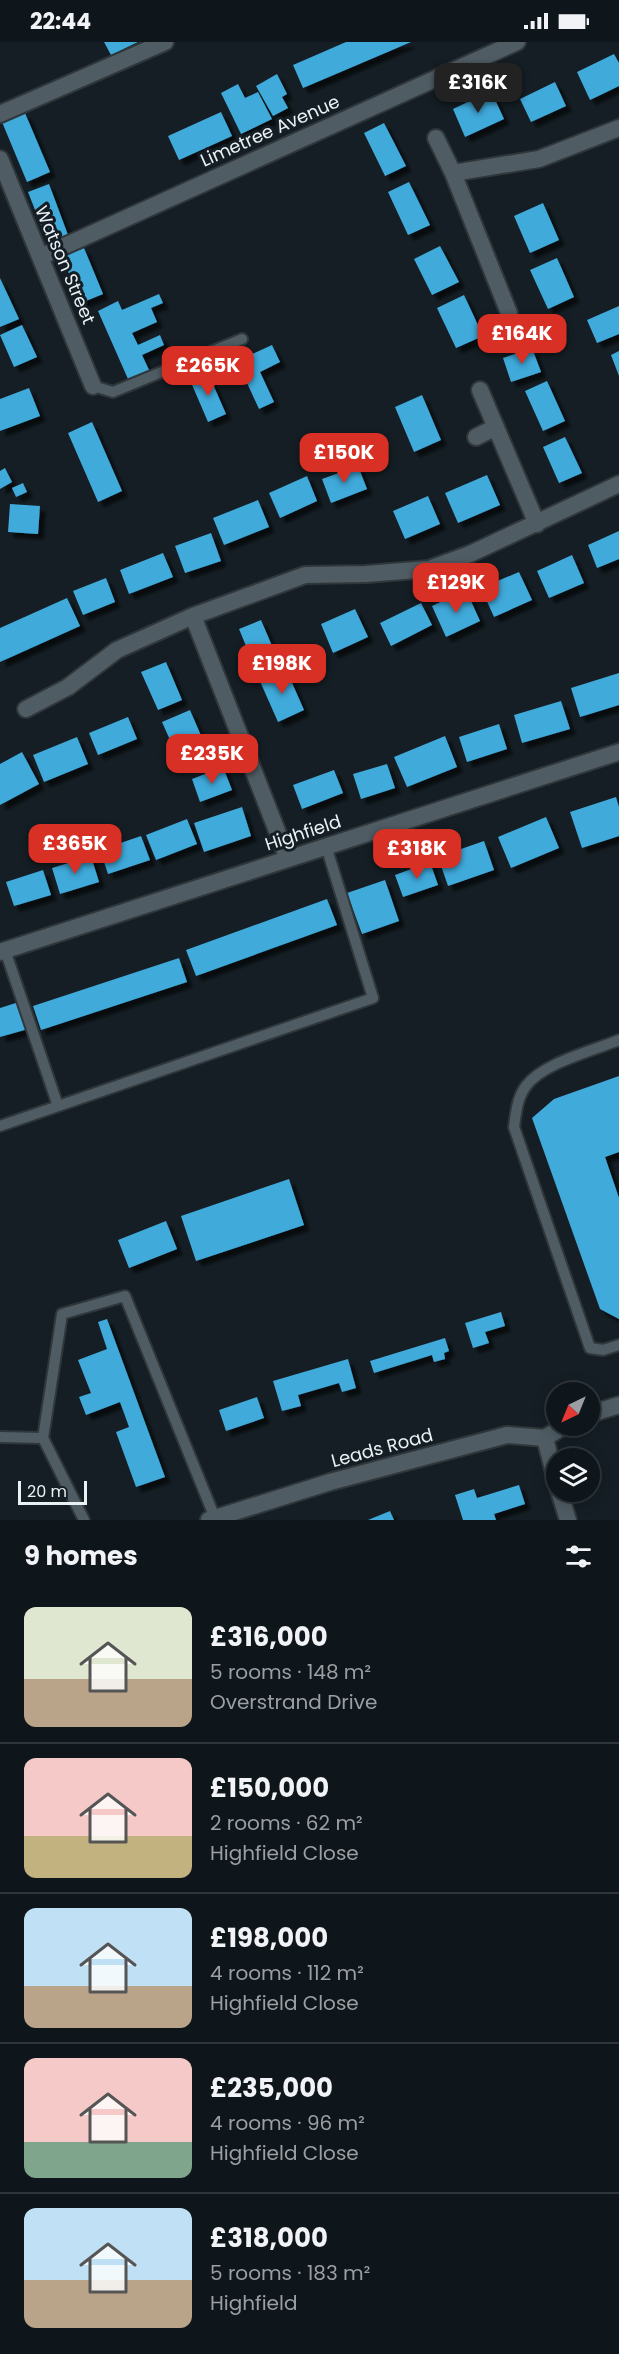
<!DOCTYPE html>
<html lang="en">
<head>
<meta charset="utf-8">
<style>
  body { margin:0; font-family:Poppins,sans-serif; background:#181f24; color:#f1f3f6; height:100vh; display:flex; flex-direction:column; font-size:22px; white-space:nowrap }
  * { box-sizing:border-box; margin:0 }
  p { font-size:20px; color:#9b9fa3 }
  .icon { flex:none; width:33px; height:33px; fill:none; stroke:currentColor; stroke-width:2; stroke-linecap:round; stroke-linejoin:round }
  .map { position:relative; height:1478px; overflow:hidden }
  .sheet { display:flex; flex-direction:column; background:#0f161b; flex:1 }
  .sheet>* { flex:none }
  .needle { width:39px; rotate:223deg }
  .buttons { position:absolute; left:546px; top:1340px; display:grid; gap:12px }
  .buttons a { display:grid; place-items:center; width:54px; height:54px; border-radius:50%; background:#0f161b; box-shadow:0 3px 15px #0003,0 0 0 2px #2f353a; font-size:30px }
  .scale { position:absolute; left:18px; bottom:15px; width:69px; box-sizing:border-box; padding-left:6px; border:3px solid #eaf1f5; border-top:0; font-size:16px; line-height:21px; white-space:nowrap; color:#eaf1f5; -webkit-text-stroke:4px #141e24; paint-order:stroke }
  .price { position:absolute; translate:-50% -51px; padding:0 14px; border-radius:12px; background:#d93025; color:#fff; font-size:20px; line-height:39px; filter:drop-shadow(0 2px 3px #0008) }
  .price::after { content:''; position:absolute; left:50%; top:36px; width:18px; height:14px; margin-left:-9px; background:inherit; clip-path:polygon(0 0,100% 0,50% 100%) }
  .price.active { background:#222; color:#fff }
  ul { padding:0; list-style:none }
  li { display:flex; align-items:center; gap:18px; height:150px; padding:0 24px }
  li+li { border-top:2px solid #2f353a }
  li span { display:grid; place-items:center; flex:none; width:168px; height:120px; border-radius:12px; color:#555 }
  li>.icon { margin-inline-start:auto }
  span .icon { width:72px; height:72px; fill:#fffc; stroke-width:1 }
  li b { font-size:26px }
  h2 { display:flex; justify-content:space-between; align-items:center; height:72px; padding:0 24px; font-size:26px }
  .status { display:flex; justify-content:space-between; align-items:center; height:42px; padding:0 30px; background:#0f161b; direction:ltr }
  .status svg { height:16px; fill:currentColor }
  .map>svg:first-child { display:block }
  .building { fill:#40aadb; filter:url(#shadow) }
  .lines { fill:none; stroke-linecap:round; stroke-linejoin:round }
  .service-casing { stroke:#30373b; stroke-width:14 }
  .minor-casing { stroke:#30373b; stroke-width:20 }
  .secondary-casing { stroke:#30373b; stroke-width:20 }
  .service { stroke:#4f5c63; stroke-width:10 }
  .minor { stroke:#4f5c63; stroke-width:16 }
  .secondary { stroke:#4f5c63; stroke-width:16 }
  .labels { text-anchor:middle; stroke-width:6; stroke-linejoin:round; paint-order:stroke }
  .street-label { font-size:18px; fill:#eaf1f5; stroke:#141e24 }
</style>
</head>
<body>
<div class="status"><b>22:44</b><svg viewBox="0 0 49 12"><path d="M0 12V9h3v3zM5 12V6h3v6zM10 12V3h3v9zM15 12V0h3v12zM26 1h20v11H26zM47 4h2v5h-2z"/></svg></div>
<div class="map">
<svg width="619" height="1478" viewBox="0 0 619 1478">
  <defs>
    <filter id="shadow"><feDropShadow dx="5.5" dy="5.5" stdDeviation="1.5" flood-color="#0009"/></filter>
  </defs>
  <rect width="100%" height="100%" fill="#141e24"/>
  <path class="building" d="M104,0H138L111,13Z
    M346,0H411L303,46L293,23Z
    M614,12L619,21V44L590,58L577,30Z
    M277,32L287,52L282,55L288,66L273,74L256,44Z
    M555,40L566,64L531,80L520,57Z
    M238,42L245,56L258,50L272,77L241,92L221,51Z
    M491,49L504,77L465,95L453,67Z
    M221,70L232,94L179,118L168,94Z
    M25,71L50,130L27,140L2,80Z
    M384,81L406,124L385,134L364,91Z
    M409,140L430,183L408,193L388,150Z
    M49,142L68,193L48,201L28,150Z
    M543,161L559,198L530,211L514,174Z
    M440,204L459,240L432,253L414,217Z
    M84,206L103,252L81,261L62,215Z
    M557,216L574,255L548,267L530,228Z
    M0,236L19,277L0,285Z
    M159,252L163,261L151,266L157,280L132,291L138,303L160,293L164,303L142,313L149,328L128,337L98,269L118,259L122,268Z
    M464,253L483,294L456,306L437,266Z
    M619,264V292L597,301L587,278Z
    M22,283L37,315L14,325L0,293Z
    M272,303L280,320L260,330L274,360L259,367L237,319Z
    M532,306L541,330L511,340L503,316Z
    M619,309V334L611,313Z
    M208,331L226,372L208,380L190,338Z
    M547,339L565,379L543,389L525,349Z
    M29,346L40,374L0,389V357Z
    M422,353L441,398L414,410L395,365Z
    M92,380L122,449L98,460L68,391Z
    M565,395L582,431L559,441L543,405Z
    M358,424L367,447L331,461L322,437Z
    M5,426L12,440L0,447V429Z
    M487,433L500,463L458,481L445,451Z
    M307,434L317,459L280,476L269,451Z
    M23,441L27,450L16,455L12,446Z
    M428,454L440,482L405,497L393,469Z
    M258,458L269,485L224,503L213,476Z
    M10,462L40,464L38,492L8,490Z
    M619,489V517L597,526L588,503Z
    M211,491L221,519L185,531L175,504Z
    M163,511L173,535L129,552L120,528Z
    M572,513L584,541L549,556L537,529Z
    M519,530L532,558L494,575L481,546Z
    M106,536L115,560L83,573L73,549Z
    M466,548L480,579L446,595L432,564Z
    M67,556L80,584L0,620V586Z
    M421,561L432,583L391,604L380,581Z
    M355,567L368,595L333,611L321,582Z
    M261,578L278,618L256,628L239,587Z
    M166,620L182,658L158,668L141,630Z
    M285,625L304,668L278,680L259,637Z
    M619,631V663L580,675L571,646Z
    M561,659L570,687L522,701L514,673Z
    M190,668L205,703L178,716L162,680Z
    M128,675L137,697L98,713L89,691Z
    M499,682L507,707L467,720L459,695Z
    M445,694L457,725L407,745L394,715Z
    M77,695L88,722L44,740L33,713Z
    M22,710L39,742L0,763V722Z
    M387,722L395,746L361,757L353,732Z
    M223,725L232,748L200,760L192,737Z
    M334,728L343,751L302,767L293,743Z
    M616,755L619,765V794L582,806L570,770Z
    M242,765L251,794L204,810L194,781Z
    M546,775L559,806L511,826L498,795Z
    M187,777L197,802L156,818L146,793Z
    M141,794L150,818L108,832L100,808Z
    M484,799L494,828L448,844L438,815Z
    M91,814L99,840L60,852L52,826Z
    M430,820L438,843L403,855L395,833Z
    M43,828L51,853L14,864L6,840Z
    M385,838L399,879L362,892L347,851Z
    M327,857L337,883L196,934L186,908Z
    M179,916L187,940L41,988L33,964Z
    M19,960L28,987L0,995V966Z
    M619,1034V1110L605,1115L619,1156V1277L600,1267L532,1076L554,1057Z
    M289,1137L304,1183L196,1219L181,1174Z
    M166,1179L177,1207L129,1226L118,1198Z
    M501,1270L505,1284L485,1290L489,1301L473,1306L465,1281Z
    M107,1277L165,1435L136,1445L116,1390L129,1385L120,1360L86,1373L79,1355L91,1351L78,1318L107,1307L98,1280Z
    M445,1296L449,1309L444,1311L445,1317L434,1320L432,1313L374,1331L370,1319Z
    M348,1317L356,1346L342,1350L339,1341L298,1353L301,1364L282,1369L273,1339Z
    M257,1355L264,1376L226,1389L219,1368Z
    M519,1443L525,1462L494,1472L496,1478H463L455,1453L474,1447L477,1456Z
    M390,1469L394,1478H368Z"/>
  <g class="lines">
    <defs>
      <path id="service" d="M93,344L113,350L242,297
        M5,908L58,1064
        M619,998C592,1009 543,1021 526,1044C517,1056 516,1071 514,1085L590,1306L603,1308L619,1303
        M0,1084L373,956L326,804
        M0,1395L43,1396
        M84,1478L43,1396L62,1272L125,1254L215,1476"/>
      <path id="minor" d="M0,72L165,0
        M436,96L453,131L509,271
        M0,117L93,344
        M453,131L539,117L619,86
        M40,215L517,0
        M480,348L537,482
        M476,395L496,385
        M193,574L288,817
        M26,667L68,645L117,608L193,574L305,533L366,532L429,527L470,512L619,442
        M0,910L619,710
        M545,1396L556,1439
        M559,1449L568,1478"/>
      <path id="secondary" d="M590,1372L619,1363
        M209,1478L330,1440L507,1393L545,1396L565,1383"/>
    </defs>
    <use href="#service" class="service-casing"/>
    <use href="#minor" class="minor-casing"/>
    <use href="#secondary" class="secondary-casing"/>
    <use href="#service" class="service"/>
    <use href="#minor" class="minor"/>
    <use href="#secondary" class="secondary"/>
  </g>
  <g class="labels">
    <g class="street-label">
      <text transform="translate(270 89) rotate(-24)" y="6">Limetree Avenue</text>
      <text transform="translate(65 223) rotate(67)" y="6">Watson Street</text>
      <text transform="translate(303 791) rotate(-18)" y="6">Highfield</text>
      <text transform="translate(382 1406) rotate(-15)" y="6">Leads Road</text>
    </g>
  </g>
</svg>
<div class="buttons">
<a><svg class="needle" viewBox="-14 -14 28 28"><path d="M0-13l5 13h-10z" fill="#e53935"/><path d="M0 13l5-13h-10z" fill="#9b9fa3"/></svg></a>
<a><svg class="icon" aria-label="layers" viewBox="0 0 24 24"><path d="M12 4l9 5-9 5-9-5zM3 14l9 5 9-5"/></svg></a>
</div>
<div class="scale">20 m</div>
<b class="price active" style="left:478px;top:72px">£316K</b>
<b class="price" style="left:522px;top:323px">£164K</b>
<b class="price" style="left:208px;top:355px">£265K</b>
<b class="price" style="left:344px;top:442px">£150K</b>
<b class="price" style="left:456px;top:572px">£129K</b>
<b class="price" style="left:282px;top:653px">£198K</b>
<b class="price" style="left:212px;top:743px">£235K</b>
<b class="price" style="left:75px;top:833px">£365K</b>
<b class="price" style="left:417px;top:838px">£318K</b>
</div>
<section class="sheet">
<h2>9 homes<svg class="icon" aria-label="filters" viewBox="0 0 24 24"><path d="M4 7h16M4 17h16"/><circle cx="9" cy="7" r="2"/><circle cx="15" cy="17" r="2"/></svg></h2>
<ul>
<li><span style="background:linear-gradient(#dfe7d0 60%,#b9a48a 0)"><svg class="icon" aria-label="home" viewBox="0 0 24 24"><path d="M3 11l9-7 9 7M6 9v11h12V9"/></svg></span><div><b>£316,000</b><p>5 rooms · 148 m²</p><p>Overstrand Drive</p></div></li>
<li><span style="background:linear-gradient(#f6c9c9 65%,#c2b280 0)"><svg class="icon" aria-label="home" viewBox="0 0 24 24"><path d="M3 11l9-7 9 7M6 9v11h12V9"/></svg></span><div><b>£150,000</b><p>2 rooms · 62 m²</p><p>Highfield Close</p></div></li>
<li><span style="background:linear-gradient(#bfe0f5 65%,#b9a48a 0)"><svg class="icon" aria-label="home" viewBox="0 0 24 24"><path d="M3 11l9-7 9 7M6 9v11h12V9"/></svg></span><div><b>£198,000</b><p>4 rooms · 112 m²</p><p>Highfield Close</p></div></li>
<li><span style="background:linear-gradient(#f6c9c9 70%,#7fa58c 0)"><svg class="icon" aria-label="home" viewBox="0 0 24 24"><path d="M3 11l9-7 9 7M6 9v11h12V9"/></svg></span><div><b>£235,000</b><p>4 rooms · 96 m²</p><p>Highfield Close</p></div></li>
<li><span style="background:linear-gradient(#bfe0f5 60%,#b9a48a 0)"><svg class="icon" aria-label="home" viewBox="0 0 24 24"><path d="M3 11l9-7 9 7M6 9v11h12V9"/></svg></span><div><b>£318,000</b><p>5 rooms · 183 m²</p><p>Highfield</p></div></li>
</ul>
</section>
</body>
</html>
